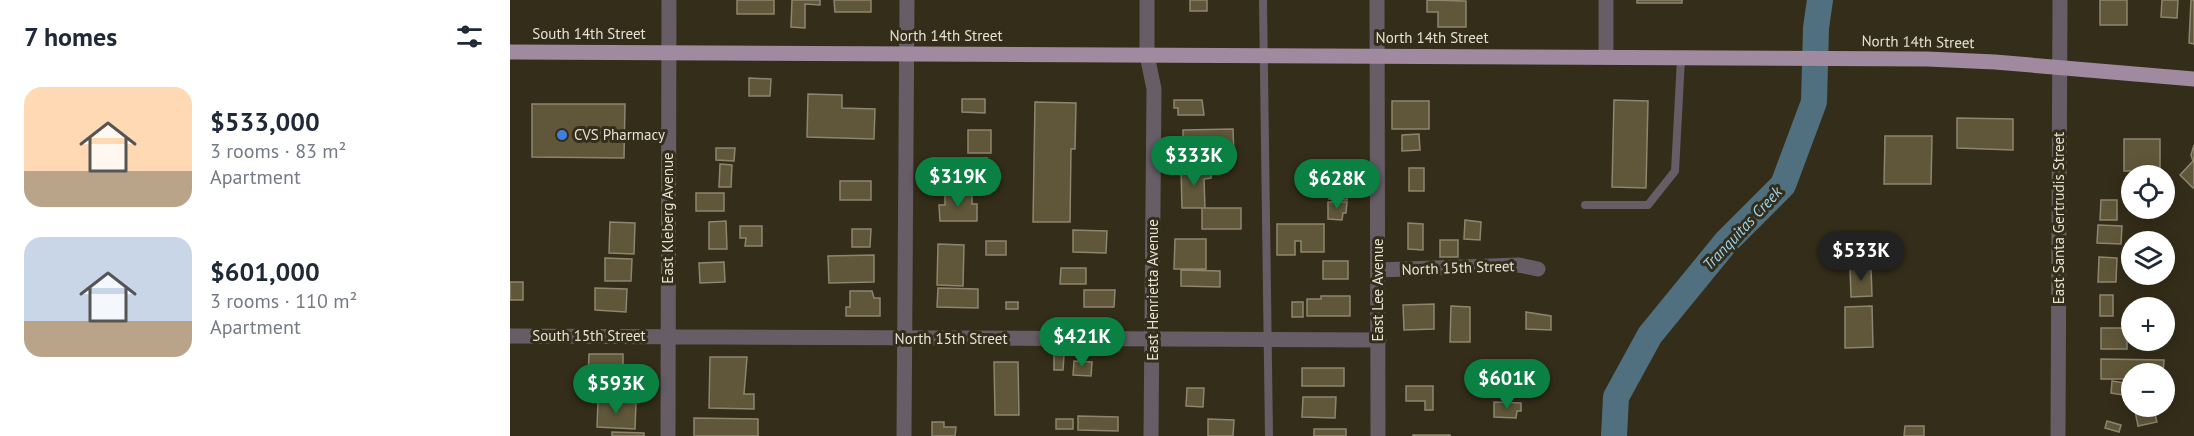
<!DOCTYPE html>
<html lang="en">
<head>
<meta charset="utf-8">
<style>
  body { margin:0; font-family:"PT Sans",sans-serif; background:#f6f6f7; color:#1f2937; height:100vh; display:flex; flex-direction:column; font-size:22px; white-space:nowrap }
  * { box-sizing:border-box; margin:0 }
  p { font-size:20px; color:#747a83 }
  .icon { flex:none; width:33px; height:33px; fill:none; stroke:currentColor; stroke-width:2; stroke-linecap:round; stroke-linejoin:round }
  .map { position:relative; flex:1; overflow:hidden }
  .sheet { display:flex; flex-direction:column; background:#fff; width:510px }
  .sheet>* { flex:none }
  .fabs { position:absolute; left:1611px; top:165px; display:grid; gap:12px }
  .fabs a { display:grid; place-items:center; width:54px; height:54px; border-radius:50%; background:#fff; box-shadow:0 3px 15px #0003; font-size:30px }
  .price { position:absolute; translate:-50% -51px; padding:0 14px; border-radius:21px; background:#0b8043; color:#fff; font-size:20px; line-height:39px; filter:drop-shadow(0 2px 3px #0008) }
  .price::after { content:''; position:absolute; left:50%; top:36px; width:18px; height:14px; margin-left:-9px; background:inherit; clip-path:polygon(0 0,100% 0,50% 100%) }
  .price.active { background:#222; color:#fff }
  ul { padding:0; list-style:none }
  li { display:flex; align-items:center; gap:18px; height:150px; padding:0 24px }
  li span { display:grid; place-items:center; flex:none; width:168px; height:120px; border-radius:18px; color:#555 }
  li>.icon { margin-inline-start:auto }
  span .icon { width:72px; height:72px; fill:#fffc; stroke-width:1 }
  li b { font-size:26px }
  h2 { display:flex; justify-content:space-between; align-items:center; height:72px; padding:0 24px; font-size:26px }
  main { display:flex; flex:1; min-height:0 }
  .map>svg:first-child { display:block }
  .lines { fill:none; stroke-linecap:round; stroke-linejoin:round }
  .river { stroke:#507080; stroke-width:26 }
  .building { fill:#60573a; stroke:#8d856e; stroke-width:1.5 }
  .service { stroke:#675d67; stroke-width:8 }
  .minor { stroke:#675d67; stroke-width:15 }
  .tertiary { stroke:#675d67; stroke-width:15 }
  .primary { stroke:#9f8a9f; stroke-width:15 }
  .shop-dot { fill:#3f7fe0; stroke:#342d19; stroke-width:2 }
  .labels { text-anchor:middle; stroke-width:6; stroke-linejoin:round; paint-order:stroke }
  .street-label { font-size:15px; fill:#e5e1d4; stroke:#342d19 }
  .poi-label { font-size:15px; fill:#e5e1d4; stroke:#342d19; text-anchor:start }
  .water-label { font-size:16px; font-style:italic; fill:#96d3f1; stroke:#342d19 }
</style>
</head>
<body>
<main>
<section class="sheet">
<h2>7 homes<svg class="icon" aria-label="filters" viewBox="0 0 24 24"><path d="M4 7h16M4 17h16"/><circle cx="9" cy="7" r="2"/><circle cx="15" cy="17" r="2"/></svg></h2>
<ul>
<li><span style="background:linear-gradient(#ffd9b3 70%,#b9a48a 0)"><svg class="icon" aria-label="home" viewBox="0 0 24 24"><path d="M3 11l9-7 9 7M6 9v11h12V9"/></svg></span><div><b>$533,000</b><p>3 rooms · 83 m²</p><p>Apartment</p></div></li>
<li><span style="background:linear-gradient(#c9d6e8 70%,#b9a48a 0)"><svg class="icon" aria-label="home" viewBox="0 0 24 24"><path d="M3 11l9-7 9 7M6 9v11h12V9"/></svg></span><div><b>$601,000</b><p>3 rooms · 110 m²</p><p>Apartment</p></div></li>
</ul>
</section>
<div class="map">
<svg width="1684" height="436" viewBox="0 0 1684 436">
  <rect width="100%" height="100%" fill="#342d19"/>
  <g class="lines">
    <path class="river" d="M1104,436L1106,397L1140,335L1216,242L1273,185L1304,102L1306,28L1310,0"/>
  </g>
  <path class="building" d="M227,0H264V14H227Z
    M282,0H310V5L295,4V28L281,27Z
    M324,0H361V12H325Z
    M680,0H697V11H680Z
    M917,0L956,1V27H928V12H917Z
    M1127,0H1172V3H1127Z
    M1590,0H1617V25H1590Z
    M1652,0H1668L1667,18L1651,17Z
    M1681,0H1684V44L1679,43Z
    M239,78L261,79L260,96H239Z
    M298,94L332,95V108L365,109L364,139L297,137Z
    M452,99H475V113L452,112Z
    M664,100H692L694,115H668V108H664Z
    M1104,100L1138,101L1136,188L1102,187Z
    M882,101H919V129H882Z
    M525,102L566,103L565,149H561L560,222H523Z
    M22,104H115L114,158L22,157Z
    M1447,118L1503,119V150L1447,148Z
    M723,129L724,156H688V150H680L679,143H673V130Z
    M458,130H481V153H458Z
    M909,134L910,150L892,151V135Z
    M1375,136H1422L1421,184H1374Z
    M1614,139H1650V171H1614Z
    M1684,145V187L1683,188L1670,175L1683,161L1681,155Z
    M206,148H225L224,161L206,160Z
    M452,158H477V168H468V188H452Z
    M821,163L833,164L832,181L838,182L837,200L819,199Z
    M210,164L222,165L221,187H209Z
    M701,167V178L694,179L695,208H672L671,168Z
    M899,168H914V191H899Z
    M330,181H361V200H330Z
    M435,192H462V204H467V221H430L429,205H435Z
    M186,193H214V211H186Z
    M1591,200H1607V220H1590Z
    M818,202H837L836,213H833L832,220L818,219Z
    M692,208H731V229H692Z
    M1629,208H1653V212H1629Z
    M955,220L971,222L970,240L954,239Z
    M216,221L217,249H199V222Z
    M100,222L125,223L124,254L99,253Z
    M898,223L913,224V250L898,249Z
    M767,224H814V252H791V241H785V255H767Z
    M1588,225L1612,226L1611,244L1587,243Z
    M230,226H252V246H235L236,238H230Z
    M342,229H361L360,247H342Z
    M563,230L597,231L596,253L563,252Z
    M665,239H696V269H664Z
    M930,240H948V257H930Z
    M476,241H496V255H476Z
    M428,244L454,245L453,286L427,285Z
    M364,255V282L319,283L318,256Z
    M1589,257L1607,258L1606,282H1588Z
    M95,258L122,259L121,281H95Z
    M813,261H838V279H813Z
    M214,262L215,282L190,283L189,263Z
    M551,268H576V284H550Z
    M1340,268H1361L1362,296L1341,297Z
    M671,270L710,271V287L671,286Z
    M0,282H13V300H0Z
    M85,288L117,289L116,312L85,310Z
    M428,288L468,289V308L427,307Z
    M574,290H605L604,307H574Z
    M340,291H362L364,298H370V316H336V307H340Z
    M1590,295H1603V316H1590Z
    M811,296H840V316H797V299H811Z
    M496,302H508V309H496Z
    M782,302H793V317H782Z
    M924,304V329L894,330L893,305Z
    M941,306L960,307V342H940Z
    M1362,306L1363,347L1335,348V307Z
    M1016,312L1041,316V330L1016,329Z
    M1591,328H1617V349H1591Z
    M79,354H113V377H78Z
    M544,354L554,355L553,370H544Z
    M200,357H237L234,394H244V409L199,408Z
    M1591,359L1654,360L1653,374H1622V379H1591Z
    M564,361L582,362L581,376L563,375Z
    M484,362H508L509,415H485Z
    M792,368H834V386H792Z
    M1602,381L1614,383L1613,395L1601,393Z
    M93,382H121V396H93Z
    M896,386H923V410H915V401H896Z
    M677,388H694L693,407L676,406Z
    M793,397H826L825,418L792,417Z
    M88,401L126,403L125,429L87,427Z
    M984,402L1011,403V411H1007L1006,418L984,417Z
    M1624,406H1643L1647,422L1628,426Z
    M568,416L608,417V431L568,430Z
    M184,418L248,419V436H184Z
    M546,419H563V429H546Z
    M698,419L724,420L723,436H698Z
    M1597,421L1611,425L1609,432L1595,428Z
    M422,422H434V427H446L445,436H422Z
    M1395,426H1414V436H1394Z
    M804,429H836V436H804Z
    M102,432L134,433V436H102Z
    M903,435H940V436H903Z"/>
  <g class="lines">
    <path class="service" d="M753,0L759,436
      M1075,205H1138L1165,171L1171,59"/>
    <path class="minor" d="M637,0V55L644,89L641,436
      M867,0L868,436
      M1096,0V57
      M868,270L1009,265L1028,269
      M0,336L869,340
      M158,436L159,0
      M394,436L397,0"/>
    <path class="tertiary" d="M1548,436L1550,0"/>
    <path class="primary" d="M0,52L1417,59L1485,62L1684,79"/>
  </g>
  <circle class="shop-dot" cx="52" cy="135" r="6"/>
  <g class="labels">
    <g class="street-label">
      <text x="79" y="39">South 14th Street</text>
      <text x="436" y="41">North 14th Street</text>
      <text x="922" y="43">North 14th Street</text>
      <text transform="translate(1408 42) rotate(1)" y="5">North 14th Street</text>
      <text transform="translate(158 218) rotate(-90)" y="5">East Kleberg Avenue</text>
      <text transform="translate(1549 218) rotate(-90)" y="5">East Santa Gertrudis Street</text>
      <text transform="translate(948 268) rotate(-2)" y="5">North 15th Street</text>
      <text transform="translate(643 290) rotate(-90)" y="5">East Henrietta Avenue</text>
      <text transform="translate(868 290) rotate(-90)" y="5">East Lee Avenue</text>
      <text x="79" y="341">South 15th Street</text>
      <text x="441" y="344">North 15th Street</text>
    </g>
    <g class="poi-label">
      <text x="64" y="140">CVS Pharmacy</text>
    </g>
    <g class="water-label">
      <text transform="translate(1232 228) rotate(-47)" y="6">Tranquitas Creek</text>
    </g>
  </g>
</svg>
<div class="fabs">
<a><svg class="icon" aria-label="locate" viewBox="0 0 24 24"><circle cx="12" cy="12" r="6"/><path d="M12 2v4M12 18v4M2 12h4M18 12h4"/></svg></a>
<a><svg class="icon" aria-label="layers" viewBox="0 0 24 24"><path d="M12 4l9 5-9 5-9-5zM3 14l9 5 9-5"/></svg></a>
<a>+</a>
<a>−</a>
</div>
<b class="price" style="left:684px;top:187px">$333K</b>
<b class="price" style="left:448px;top:208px">$319K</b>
<b class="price" style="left:827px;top:210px">$628K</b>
<b class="price active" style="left:1351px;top:282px">$533K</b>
<b class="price" style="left:572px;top:368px">$421K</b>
<b class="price" style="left:997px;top:410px">$601K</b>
<b class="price" style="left:106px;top:415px">$593K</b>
</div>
</main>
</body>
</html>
